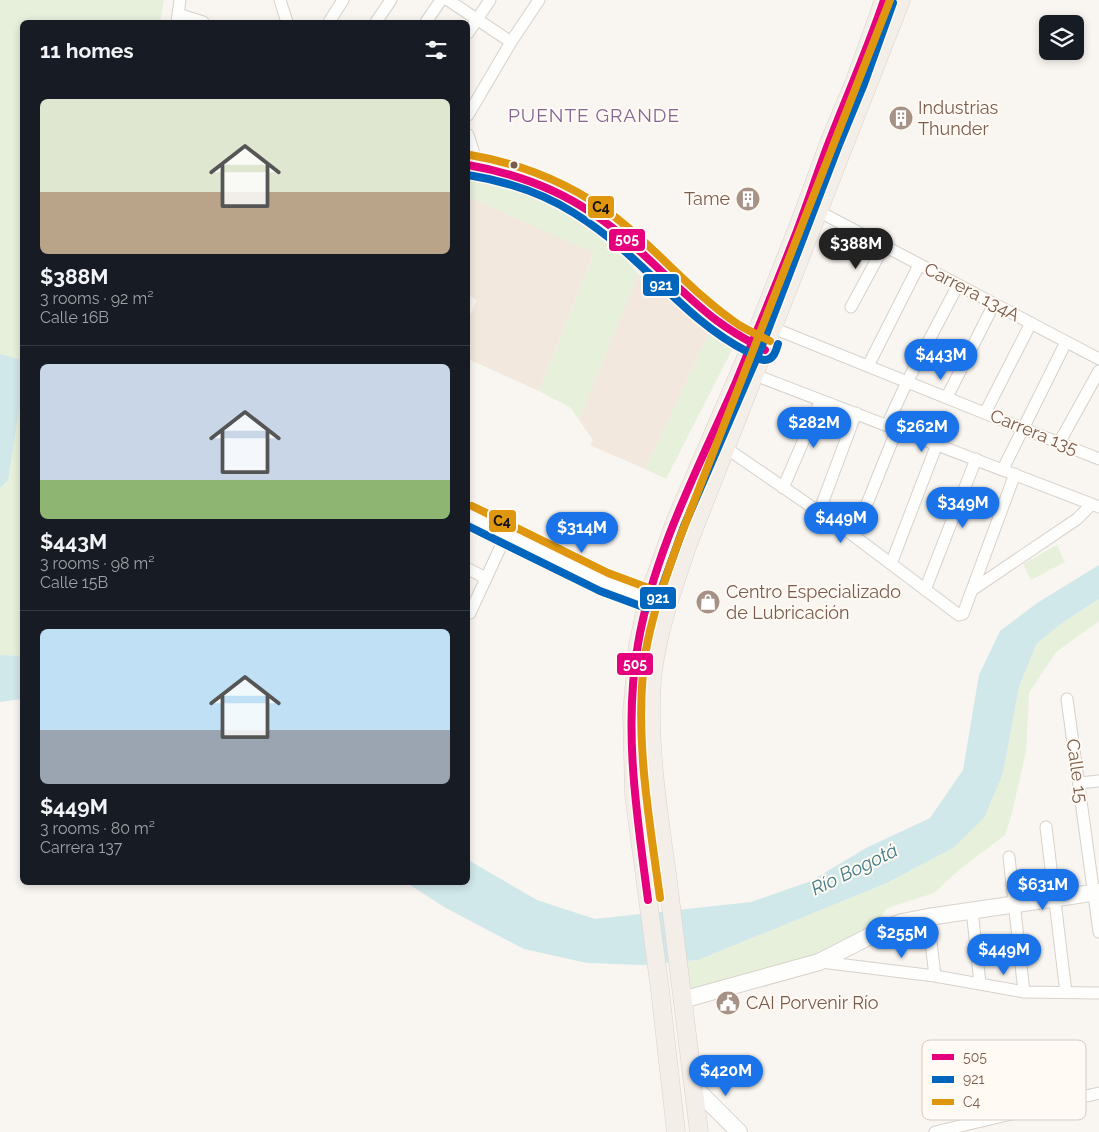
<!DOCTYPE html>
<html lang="en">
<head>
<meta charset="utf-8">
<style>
  body { margin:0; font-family:Raleway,sans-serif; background:#242831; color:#f1f3f6; height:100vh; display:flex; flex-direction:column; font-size:19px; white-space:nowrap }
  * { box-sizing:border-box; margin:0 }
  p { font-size:16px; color:#9ea1a6 }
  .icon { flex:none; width:28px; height:28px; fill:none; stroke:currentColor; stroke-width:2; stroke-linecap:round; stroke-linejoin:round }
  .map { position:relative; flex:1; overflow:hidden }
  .panel { position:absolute; left:20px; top:20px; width:450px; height:865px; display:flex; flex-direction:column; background:#171b24; border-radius:8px; box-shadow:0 2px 8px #0003 }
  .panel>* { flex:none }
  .buttons { position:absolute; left:1039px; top:15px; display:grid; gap:10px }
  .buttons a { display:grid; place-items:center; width:45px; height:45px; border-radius:8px; background:#171b24; box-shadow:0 2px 8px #0003; font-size:25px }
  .price { position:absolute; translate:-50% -42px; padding:0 11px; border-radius:18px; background:#1a73e8; color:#fff; font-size:16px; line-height:32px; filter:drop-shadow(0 1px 2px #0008) }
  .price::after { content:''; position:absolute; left:50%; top:30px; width:15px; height:11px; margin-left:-8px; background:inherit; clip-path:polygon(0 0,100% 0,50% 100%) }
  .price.on { background:#222; color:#fff }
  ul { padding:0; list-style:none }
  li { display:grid; align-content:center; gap:10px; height:265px; padding:0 20px }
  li+li { border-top:1px solid #363941 }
  li span { display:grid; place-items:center; height:155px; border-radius:8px; color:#555 }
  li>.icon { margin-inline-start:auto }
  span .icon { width:90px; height:90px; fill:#fffc; stroke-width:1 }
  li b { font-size:21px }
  h2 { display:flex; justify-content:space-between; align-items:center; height:60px; padding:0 20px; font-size:21px }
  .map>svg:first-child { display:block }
  .residential { fill:#f2e8de }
  .green { fill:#e7f0db }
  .water { fill:#d0e8ea }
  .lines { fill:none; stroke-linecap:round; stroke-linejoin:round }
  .street-casing { stroke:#d7d1cb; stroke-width:13 }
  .secondary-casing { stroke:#d9d2cb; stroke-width:18 }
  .primary-casing { stroke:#dad1cc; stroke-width:19 }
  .street { stroke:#fefefd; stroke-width:11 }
  .secondary { stroke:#fefefd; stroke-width:16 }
  .primary { stroke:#f3eee8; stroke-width:18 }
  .bus-1-casing { stroke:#fffaf3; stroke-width:11 }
  .bus-2-casing { stroke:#fffaf3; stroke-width:11 }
  .bus-3-casing { stroke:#fffaf3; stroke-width:11 }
  .bus-1 { stroke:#e5007d; stroke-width:8 }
  .bus-2 { stroke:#0065bd; stroke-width:8 }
  .bus-3 { stroke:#de970f; stroke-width:8 }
  .bus-dot { fill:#7a5c4d; stroke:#fffaf3; stroke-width:2 }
  .labels { text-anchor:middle; stroke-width:4; stroke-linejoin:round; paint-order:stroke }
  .poi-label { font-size:18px; fill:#7a5c4d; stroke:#fffaf3; text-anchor:start }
  .street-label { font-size:18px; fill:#7a5c4d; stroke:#fffaf3 }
  .neighbourhood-label { font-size:19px; letter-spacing:1px; fill:#846695; stroke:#fffaf3 }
  .water-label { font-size:19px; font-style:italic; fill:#437c86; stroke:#fffaf3 }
  .key { fill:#fffaf3; stroke:#d7cbc1; stroke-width:1 }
  .key-label { font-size:14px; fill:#7a5c4d }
  .line-badge { stroke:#fffaf3; stroke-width:2 }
  .badge-label { font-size:14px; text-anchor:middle; font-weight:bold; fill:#fff }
  .pale-badge-label { font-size:14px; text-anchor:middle; font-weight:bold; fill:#111 }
</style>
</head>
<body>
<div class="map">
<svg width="1099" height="1132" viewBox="0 0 1099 1132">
  <rect width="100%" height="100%" fill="#f9f5f0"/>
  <path class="residential" d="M468,197L594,252L539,391L468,359V320L477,300L468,295Z
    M638,274L668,297L709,334L645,469L590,445L593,440L579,420Z"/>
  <path class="green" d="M0,0H164L160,22H22V656L0,655Z
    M470,177L520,188L602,229L638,274L579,420L571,408L539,391L594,253L468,197V182Z
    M709,334L732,350L666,479L645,469Z
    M1057,545L1065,562L1031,580L1023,564Z
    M1099,599V621L1056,652L1029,693L1026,751L1012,813L1005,835L960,869L934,893L887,908L876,924L815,958L688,993L683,962L698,960L887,883L953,848L1003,773L1019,687L1037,643L1065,621Z
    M640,776H648L662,896L654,897Z"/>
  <path class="water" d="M0,354L22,360V391L8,480L0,488Z
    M1099,565V599L1065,621L1037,643L1019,687L1003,773L984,818L953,848L887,883L698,960L643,965L587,963L524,949L444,907L407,883L468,882V860L537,900L595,919L751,902L811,881L866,848L930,818L963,770L979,675L1000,631L1037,603Z
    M0,655L22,656V699L0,702Z"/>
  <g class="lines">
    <defs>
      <path id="street" d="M280,0L287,22
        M448,0L511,42
        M178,14L203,22
        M177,22L180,0
        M329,22L343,0
        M376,22L391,0
        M426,22L441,0
        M468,33L490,0
        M468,115L511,42L539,0
        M468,135L478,166
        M818,211L1099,359
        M851,307L884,246
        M773,328L1099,459
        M868,366L919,265
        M755,375L1099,507
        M947,397L994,304
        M985,413L1031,323
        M887,425L907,382L958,285
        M1059,443L1099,371
        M726,448L854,536L959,615L963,614L1015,474
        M1003,469L1066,342
        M783,488L821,400
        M819,512L856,413
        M854,536L897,429
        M891,564L937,444
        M468,569L486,578
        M925,590L976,459
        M972,590L1077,519L1092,504
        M468,613H470L507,533
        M1067,699L1099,932
        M1079,783L1099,781
        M1046,827L1066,993
        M1009,857L1024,992
        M972,910L980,984
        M928,917L935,976
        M821,962L935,976L1024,992L1099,993
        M935,1132L1099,1093"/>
      <path id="secondary" d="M468,165C523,173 572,195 616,230C646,255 674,283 704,309C715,318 725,328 737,335C745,341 755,345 764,349
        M468,515L604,582L667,605
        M682,1000L819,962L884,929L902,922L928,917L1099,892
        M693,1086L739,1132"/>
      <path id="primary" d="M676,1132L660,990L634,794L632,713L638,646L648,598L675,522L752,344L803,214L829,143L855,81L884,0
        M699,1132C688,1046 678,960 667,874C658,811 646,733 653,671C659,626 674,585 688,544L901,0"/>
    </defs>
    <use href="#street" class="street-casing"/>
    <use href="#secondary" class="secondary-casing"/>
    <use href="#primary" class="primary-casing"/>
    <use href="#street" class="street"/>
    <use href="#secondary" class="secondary"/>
    <use href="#primary" class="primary"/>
    <defs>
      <path id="bus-1" d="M468,165C513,173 554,187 592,213C638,243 673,287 716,320C732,332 748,341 765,350
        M648,900C637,816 623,729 638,644C654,551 699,467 736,382C756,333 776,285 795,236C807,205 817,173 829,142C847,95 868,48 884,0"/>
      <path id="bus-2" d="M468,175C505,181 541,192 574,213C590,223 605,234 620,247C661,282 698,327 748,352C753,355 759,360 765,360C774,360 776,350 778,344
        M468,526L600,591L646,608L651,607L656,604L684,526L761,348L838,147L864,84L893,3"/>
      <path id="bus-3" d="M470,155C523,164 572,184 615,217C659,251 694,295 739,325C749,331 760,336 770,341
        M472,506L608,573L670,596
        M660,898C650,824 636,747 643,672C647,627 664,583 679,540L890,0"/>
    </defs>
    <use href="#bus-1" class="bus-1-casing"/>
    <use href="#bus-2" class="bus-2-casing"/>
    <use href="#bus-3" class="bus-3-casing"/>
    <use href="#bus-1" class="bus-1"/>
    <use href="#bus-2" class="bus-2"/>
    <use href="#bus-3" class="bus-3"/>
  </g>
  <defs>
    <symbol id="building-disc" viewBox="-11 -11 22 22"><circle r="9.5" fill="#a69286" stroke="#fffaf3"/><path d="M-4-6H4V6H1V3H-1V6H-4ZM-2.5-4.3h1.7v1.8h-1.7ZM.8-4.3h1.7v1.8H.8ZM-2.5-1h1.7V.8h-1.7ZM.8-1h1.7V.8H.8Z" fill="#fff"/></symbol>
    <symbol id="shop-disc" viewBox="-11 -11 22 22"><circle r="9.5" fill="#a69286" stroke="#fffaf3"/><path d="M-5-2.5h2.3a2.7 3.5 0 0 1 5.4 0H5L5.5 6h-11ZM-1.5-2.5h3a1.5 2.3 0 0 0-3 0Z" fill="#fff"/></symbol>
    <symbol id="civic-disc" viewBox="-11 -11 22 22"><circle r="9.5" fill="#a69286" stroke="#fffaf3"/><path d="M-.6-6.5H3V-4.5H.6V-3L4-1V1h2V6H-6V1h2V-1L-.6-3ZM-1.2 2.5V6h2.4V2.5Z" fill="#fff"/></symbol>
  </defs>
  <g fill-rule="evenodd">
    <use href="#building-disc" x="887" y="104" width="28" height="28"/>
    <use href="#building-disc" x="734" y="185" width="28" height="28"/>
    <use href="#shop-disc" x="694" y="588" width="28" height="28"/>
    <use href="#civic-disc" x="714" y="989" width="28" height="28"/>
  </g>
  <circle class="bus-dot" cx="514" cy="165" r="4.5"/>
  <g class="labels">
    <g class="poi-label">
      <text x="918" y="114">Industrias<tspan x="918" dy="21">Thunder</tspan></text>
      <text x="730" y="205" text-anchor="end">Tame</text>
      <text x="726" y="598">Centro Especializado<tspan x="726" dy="21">de Lubricación</tspan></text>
      <text x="746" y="1009">CAI Porvenir Río</text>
    </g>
    <g class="street-label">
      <text transform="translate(972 292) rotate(28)" y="6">Carrera 134A</text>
      <text transform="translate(1034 432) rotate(22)" y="6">Carrera 135</text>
      <text transform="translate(1077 771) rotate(82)" y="6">Calle 15</text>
    </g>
    <g class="neighbourhood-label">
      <text x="594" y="122">PUENTE GRANDE</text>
    </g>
    <g class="water-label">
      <text transform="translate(854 869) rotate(-26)" y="7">Río Bogotá</text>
    </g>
  </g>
  <rect x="922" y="1040" width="164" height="80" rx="8" class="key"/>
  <rect x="932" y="1054" width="22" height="6" fill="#e5007d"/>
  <rect x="932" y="1076" width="22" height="7" fill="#0065bd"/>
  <rect x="932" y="1099" width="22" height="6" fill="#de970f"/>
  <g class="key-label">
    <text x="963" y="1062">505</text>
    <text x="963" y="1084">921</text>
    <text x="963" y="1107">C4</text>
  </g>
  <g class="line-badge">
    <rect x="587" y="195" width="28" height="24" rx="5" fill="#de970f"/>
    <rect x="608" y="228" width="38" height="24" rx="5" fill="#e5007d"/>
    <rect x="642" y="273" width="38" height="24" rx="5" fill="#0065bd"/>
    <rect x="488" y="509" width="29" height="24" rx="5" fill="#de970f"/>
    <rect x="639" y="586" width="38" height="24" rx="5" fill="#0065bd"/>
    <rect x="616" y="652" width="38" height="24" rx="5" fill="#e5007d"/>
  </g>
  <g class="badge-label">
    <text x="627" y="244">505</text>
    <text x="661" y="290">921</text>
    <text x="658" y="603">921</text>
    <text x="635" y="669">505</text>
  </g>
  <g class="pale-badge-label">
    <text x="601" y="212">C4</text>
    <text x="502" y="526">C4</text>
  </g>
</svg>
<div class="buttons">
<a><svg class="icon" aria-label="layers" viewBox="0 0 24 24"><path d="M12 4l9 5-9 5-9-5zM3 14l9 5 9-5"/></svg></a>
</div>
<b class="price on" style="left:856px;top:270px">$388M</b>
<b class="price" style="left:941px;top:381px">$443M</b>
<b class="price" style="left:814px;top:449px">$282M</b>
<b class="price" style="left:922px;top:453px">$262M</b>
<b class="price" style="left:963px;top:529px">$349M</b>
<b class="price" style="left:841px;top:544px">$449M</b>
<b class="price" style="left:582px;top:554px">$314M</b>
<b class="price" style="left:1043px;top:911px">$631M</b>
<b class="price" style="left:902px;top:959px">$255M</b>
<b class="price" style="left:1004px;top:976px">$449M</b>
<b class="price" style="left:726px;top:1097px">$420M</b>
<section class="panel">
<h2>11 homes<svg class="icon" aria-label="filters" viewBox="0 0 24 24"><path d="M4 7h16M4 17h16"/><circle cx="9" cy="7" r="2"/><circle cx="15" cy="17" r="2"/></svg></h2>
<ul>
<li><span style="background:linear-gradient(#dfe7d0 60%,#b9a48a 0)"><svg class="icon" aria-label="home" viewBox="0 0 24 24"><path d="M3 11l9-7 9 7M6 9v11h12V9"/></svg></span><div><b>$388M</b><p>3 rooms · 92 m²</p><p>Calle 16B</p></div></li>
<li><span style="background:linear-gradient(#c9d6e8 75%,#8fb573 0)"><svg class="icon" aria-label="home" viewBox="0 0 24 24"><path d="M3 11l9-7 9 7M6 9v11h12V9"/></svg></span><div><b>$443M</b><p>3 rooms · 98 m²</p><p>Calle 15B</p></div></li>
<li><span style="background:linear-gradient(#bfe0f5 65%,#9aa5b1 0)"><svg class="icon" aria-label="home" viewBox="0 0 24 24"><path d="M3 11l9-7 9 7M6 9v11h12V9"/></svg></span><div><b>$449M</b><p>3 rooms · 80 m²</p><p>Carrera 137</p></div></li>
</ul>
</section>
</div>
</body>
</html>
